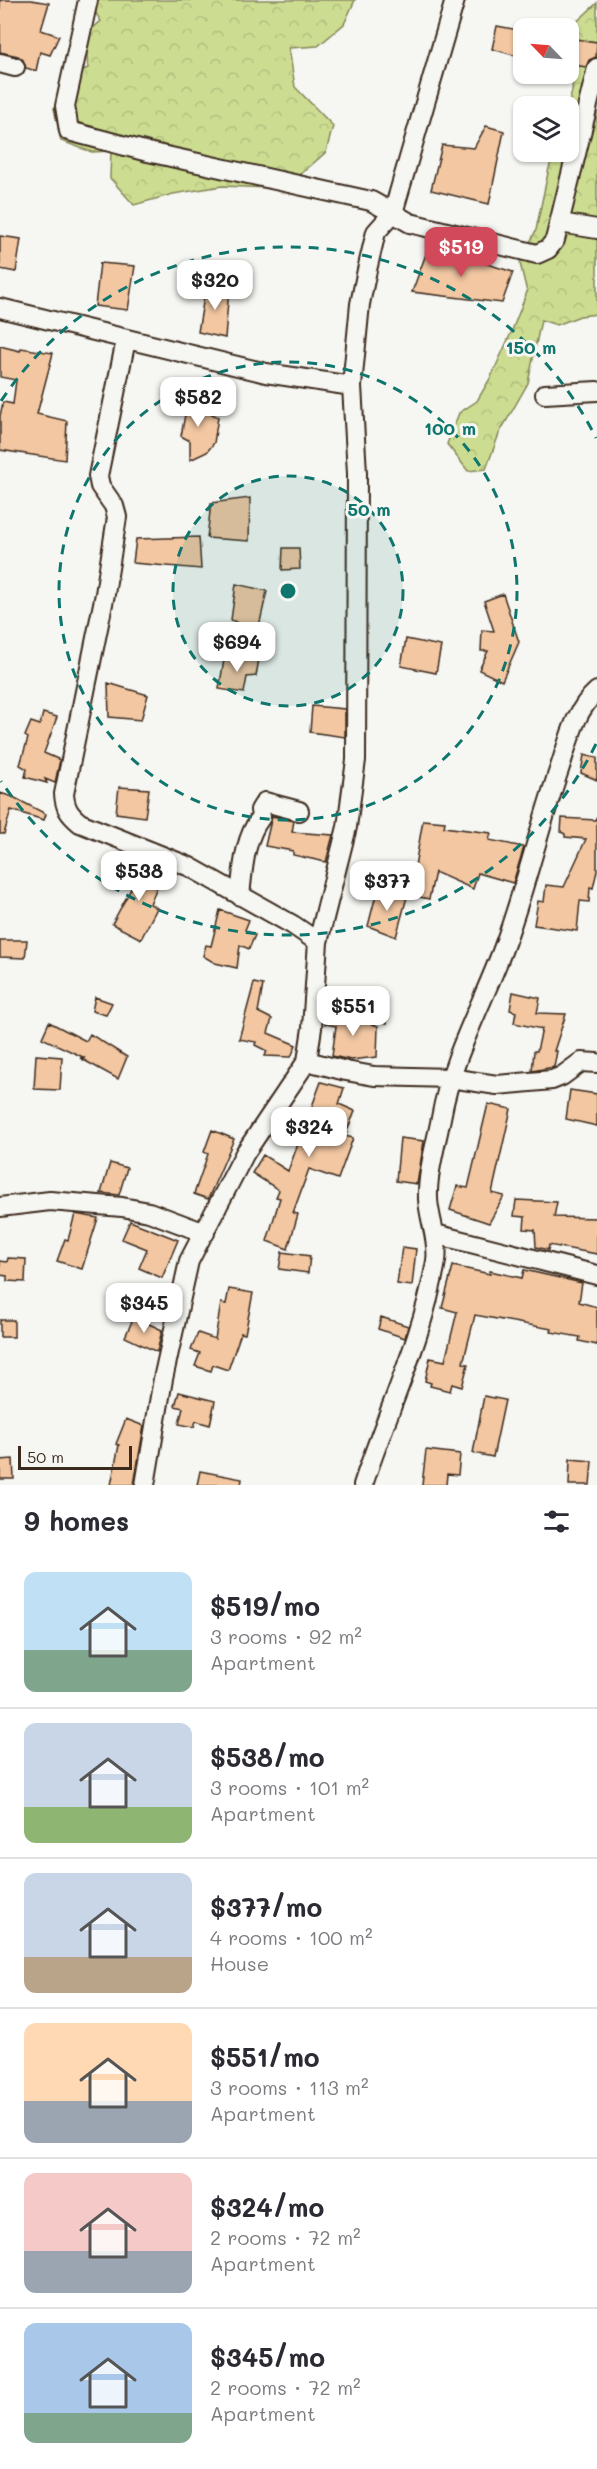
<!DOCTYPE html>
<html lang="en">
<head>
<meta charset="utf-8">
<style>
  body { margin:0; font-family:Mali,sans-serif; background:#f7f7f7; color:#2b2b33; height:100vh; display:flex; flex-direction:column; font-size:22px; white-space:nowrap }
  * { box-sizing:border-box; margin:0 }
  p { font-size:20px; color:#7c7c81 }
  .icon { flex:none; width:33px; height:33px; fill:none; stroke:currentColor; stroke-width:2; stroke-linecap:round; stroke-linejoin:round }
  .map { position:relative; height:1485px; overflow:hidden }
  .panel { display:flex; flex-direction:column; background:#fff; flex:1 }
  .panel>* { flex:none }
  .needle { width:39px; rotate:295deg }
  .fabs { position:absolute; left:513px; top:18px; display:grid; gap:12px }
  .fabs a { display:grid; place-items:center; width:66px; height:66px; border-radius:12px; background:#fff; box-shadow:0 2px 4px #0004; font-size:30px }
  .scale { position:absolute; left:18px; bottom:15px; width:114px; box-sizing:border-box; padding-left:6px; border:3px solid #3b2a1e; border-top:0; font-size:16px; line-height:21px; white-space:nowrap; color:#3b2a1e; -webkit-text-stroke:4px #f6f6f2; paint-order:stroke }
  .price { position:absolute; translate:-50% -51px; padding:0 14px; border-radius:12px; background:#fff; color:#222; font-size:20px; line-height:39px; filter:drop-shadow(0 2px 3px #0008) }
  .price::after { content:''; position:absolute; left:50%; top:36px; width:18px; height:14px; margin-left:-9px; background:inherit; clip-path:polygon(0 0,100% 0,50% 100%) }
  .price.on { background:#d1495b; color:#fff }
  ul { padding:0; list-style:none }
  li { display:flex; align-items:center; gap:18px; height:150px; padding:0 24px }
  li+li { border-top:2px solid #e1e1e2 }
  li span { display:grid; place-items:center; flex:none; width:168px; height:120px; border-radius:12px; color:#555 }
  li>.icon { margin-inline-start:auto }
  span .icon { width:72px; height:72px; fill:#fffc; stroke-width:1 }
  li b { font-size:26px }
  h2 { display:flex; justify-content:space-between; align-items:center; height:72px; padding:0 24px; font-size:26px }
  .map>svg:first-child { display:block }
  .forest { fill:url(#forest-crowns); stroke:#848458; stroke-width:1.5 }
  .building { fill:#f2c7a2; stroke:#3b2a1e; stroke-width:1.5 }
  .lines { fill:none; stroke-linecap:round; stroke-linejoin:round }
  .minor-casing { stroke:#3b2a1e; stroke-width:22 }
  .minor { stroke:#f6f6f2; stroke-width:18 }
  .ring { fill:none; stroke:#0f766e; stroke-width:3; stroke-dasharray:10 8 }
  .centre { fill:#0f766e; stroke:#f6f6f2; stroke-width:3 }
  .ring-label { font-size:18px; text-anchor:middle; font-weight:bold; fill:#0f766e; stroke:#f6f6f2; stroke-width:6; stroke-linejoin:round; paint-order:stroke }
</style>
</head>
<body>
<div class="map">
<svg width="597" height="1485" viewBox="0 0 597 1485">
  <defs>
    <pattern id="forest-crowns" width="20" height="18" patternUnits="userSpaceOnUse" patternTransform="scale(1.5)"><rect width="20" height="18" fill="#ccdd91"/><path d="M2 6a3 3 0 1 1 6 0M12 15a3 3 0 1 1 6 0" fill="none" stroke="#b0be7d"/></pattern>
  </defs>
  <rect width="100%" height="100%" fill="#f6f6f2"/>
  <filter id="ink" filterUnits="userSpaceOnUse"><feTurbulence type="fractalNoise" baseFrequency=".0167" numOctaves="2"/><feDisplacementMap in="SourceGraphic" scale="12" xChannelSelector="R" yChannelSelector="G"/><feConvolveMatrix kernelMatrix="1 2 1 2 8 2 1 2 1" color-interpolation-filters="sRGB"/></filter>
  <g filter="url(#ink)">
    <path class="forest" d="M87,0H355L344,24L318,46L289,48L295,87L333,126L326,152L302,173L270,188L222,186L173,194L134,205L110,178L111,151L92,152L61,141L54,108L68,77L88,68L85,35L101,21Z
      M597,3V314L580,316L557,325L541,320L528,383L499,434L486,469L468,471L447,444L459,413L477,401L491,377L511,333L527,292L520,263L536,230L549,168L555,152H568V107L572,91L574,61L569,29Z"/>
    <path class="building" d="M0,0H31L49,3L41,30L59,36L50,55L40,52L36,71L26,68L23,60L18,56L0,52Z
      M497,26L524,31V58L492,49Z
      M568,38L597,42L596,57L589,60L586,67L568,64Z
      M486,126L504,131L489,204L431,190L442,145L474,148Z
      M0,236L21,239L16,272L0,269Z
      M429,246L513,272L502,303L412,292Z
      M100,263L135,266L128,310L95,306Z
      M206,285L229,288L225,338L198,332Z
      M0,346L20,351L21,348L53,353L37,414L67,421L65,460L0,450V416L3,402L13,404L16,380L0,377Z
      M170,393L218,417L214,443L207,452L190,460V441L181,436L185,415Z
      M250,498L249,541L207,538L211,503Z
      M199,537L201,569L133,563L136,539Z
      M283,548H299L300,569L282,570Z
      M236,584L267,591L258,631L231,620Z
      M503,594L519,642L502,681L479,670L488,651H481L482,630L494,631L484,601Z
      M406,639L441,646L436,673L401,666Z
      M225,654L259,659L256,676L247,677L244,693L219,689Z
      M108,683L148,695L141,720L109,717Z
      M312,706L345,709V737L310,732Z
      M43,713L57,717L44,753L60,760L55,783L45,779L47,783L25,777L27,769L20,765L28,738L25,736L31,722L40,725Z
      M584,755L597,758V780L581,773Z
      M119,787L149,789L145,817L116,813Z
      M0,793L13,797L46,814L44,820L11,810L4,834H0Z
      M272,816L294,821L292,832L333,835L326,862L293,855V851L265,846Z
      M597,816V871L593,888L590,887L589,902L580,901L577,931L534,925L538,901L544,902L546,885L564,887L586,839L565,837V834L561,832L562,818L595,820Z
      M423,820L445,822L444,827L491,833L489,840L524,847L513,883L478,873L473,889L435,872L429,899L410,895Z
      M136,865L163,872L150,904L157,908L141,939L112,924L132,887L127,885Z
      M378,887L407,897L396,937L368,926Z
      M220,910L249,920L245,930L255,935L249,949L240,945L237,968L215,963L203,956L206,945L211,946Z
      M0,940H27L25,958L0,957Z
      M254,983L263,985L258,1012L272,1019L268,1033L296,1045L291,1057L265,1056L267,1051L255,1045L256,1042L239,1039Z
      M513,992L540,998L537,1013L566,1014L554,1051H557L554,1067L532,1071L534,1051H537L542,1029L514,1023L516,1012L510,1010Z
      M95,997L112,1003L106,1015L92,1011Z
      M371,1006L386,1010L387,1023L371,1020Z
      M330,1009L378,1026L377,1057L351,1060L332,1056L336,1026L325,1024Z
      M49,1022L86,1041L90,1034L127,1057L118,1079L80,1058H85L42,1038Z
      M36,1055L62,1057L60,1090L34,1089Z
      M321,1082L344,1088L339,1104L355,1111L345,1136L353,1138L338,1179L309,1169L293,1213L298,1214L288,1249L267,1241L280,1198L276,1197L279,1190L252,1173L263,1155L288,1171Z
      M570,1090L597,1094V1126L566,1119Z
      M488,1104L511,1109L492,1193L504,1196L489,1223L450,1210L457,1186L468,1188Z
      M212,1130L234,1139L208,1199L194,1194L208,1154L204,1152Z
      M400,1138L424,1141L417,1184L396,1181Z
      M110,1163L127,1168L119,1195L101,1193Z
      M516,1200L557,1202L554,1217L597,1218V1254L549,1245L548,1250L536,1247L535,1230L524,1229L525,1217L514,1216Z
      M75,1214L98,1218L82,1269L57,1261L65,1239L68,1240Z
      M130,1221L178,1240L162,1278L139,1268L147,1249L122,1239Z
      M402,1247L416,1249L412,1286L397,1284Z
      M282,1252L310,1256L308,1273L279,1269Z
      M8,1258L26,1259L25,1282L7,1281V1276L0,1275V1261L7,1262Z
      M453,1266L490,1274V1271L522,1278L524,1270L582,1283L579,1302L597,1307V1345L579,1341L580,1337L551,1332L552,1329L475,1315L463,1363L468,1364L462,1387L452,1384L450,1391L430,1386L431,1383L425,1381L430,1358L445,1361L457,1312L442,1308Z
      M229,1289L253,1293L245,1334L241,1333L228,1370L213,1365L211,1371L195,1366L200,1353L191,1350L198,1333L215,1339L221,1303L226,1304Z
      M134,1317L162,1330L157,1352L125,1337Z
      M381,1317L408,1326L405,1338L378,1329Z
      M0,1320H14V1337H0Z
      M179,1392L215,1401L210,1425L196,1421L194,1427L179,1424L183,1408L175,1406Z
      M484,1396L505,1400L493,1457L473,1453Z
      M126,1419L144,1426L134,1485H111L119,1445L116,1444Z
      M426,1450L460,1454L458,1475L447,1474L446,1485H422Z
      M13,1459L14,1479H0V1460Z
      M570,1459L592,1461L590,1485H569Z
      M200,1471L242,1479L241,1485H197Z"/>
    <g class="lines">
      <defs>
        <path id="minor" d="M88,0L65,106L69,131L148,152L371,201L393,213L376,232L367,270L360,304L352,386L357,473L356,760L347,827L318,942L312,1028L307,1061L245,1153L189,1261L163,1379L145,1485
          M455,0L393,213L410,223L537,254L548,249L555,240L597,68
          M0,63L15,67
          M560,223L597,229
          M0,308L266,373L352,386
          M126,340L98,476L100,486L114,506L117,517L105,594L64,794C65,808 69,814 80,823L190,867L293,925L318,942
          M545,394L597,391
          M240,896C243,869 244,839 261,817L260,810L265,802L299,811
          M307,1061L346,1071L374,1076L450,1078L497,1085L552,1080L562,1076L581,1062L597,1063
          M0,1207L50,1201L122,1207L149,1212L205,1233
          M435,1234L597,1275
          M363,1485C387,1411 423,1339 436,1261C439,1240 429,1220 428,1199C427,1173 436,1144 441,1118C453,1050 488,996 509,932C528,877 541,822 560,767C569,740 575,710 597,691"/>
      </defs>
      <use href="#minor" class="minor-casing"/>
      <use href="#minor" class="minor"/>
    </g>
  </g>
  <circle cx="288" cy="591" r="115" fill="#0f766e" fill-opacity=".12"/>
  <g class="ring">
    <circle cx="288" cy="591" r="115"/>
    <circle cx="288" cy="591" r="229"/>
    <path d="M596 744A344 344 0 0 1 1 781M1 401A344 344 0 0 1 596 438"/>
  </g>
  <circle cx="288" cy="591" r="9" class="centre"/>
  <g class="ring-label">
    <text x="531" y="354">150 m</text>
    <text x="450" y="435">100 m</text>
    <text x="369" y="516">50 m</text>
  </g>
</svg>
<div class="fabs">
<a><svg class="needle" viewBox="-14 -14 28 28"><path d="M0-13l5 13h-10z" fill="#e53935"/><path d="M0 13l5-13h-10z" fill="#7c7c81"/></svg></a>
<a><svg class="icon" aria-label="layers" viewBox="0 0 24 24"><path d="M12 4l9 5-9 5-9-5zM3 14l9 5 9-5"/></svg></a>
</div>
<div class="scale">50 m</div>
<b class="price on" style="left:461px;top:278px">$519</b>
<b class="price" style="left:215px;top:311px">$320</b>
<b class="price" style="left:198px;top:428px">$582</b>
<b class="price" style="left:237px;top:673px">$694</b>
<b class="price" style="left:139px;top:902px">$538</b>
<b class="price" style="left:387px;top:912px">$377</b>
<b class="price" style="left:353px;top:1037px">$551</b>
<b class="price" style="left:309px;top:1158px">$324</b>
<b class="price" style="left:144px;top:1334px">$345</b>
</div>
<section class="panel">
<h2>9 homes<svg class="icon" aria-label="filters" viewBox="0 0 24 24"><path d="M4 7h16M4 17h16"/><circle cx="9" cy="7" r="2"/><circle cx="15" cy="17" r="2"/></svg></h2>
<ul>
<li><span style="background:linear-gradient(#bfe0f5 65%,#7fa58c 0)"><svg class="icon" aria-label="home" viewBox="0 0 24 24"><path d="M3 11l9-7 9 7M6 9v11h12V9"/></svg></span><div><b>$519/mo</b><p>3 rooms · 92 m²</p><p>Apartment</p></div></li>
<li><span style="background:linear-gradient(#c9d6e8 70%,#8fb573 0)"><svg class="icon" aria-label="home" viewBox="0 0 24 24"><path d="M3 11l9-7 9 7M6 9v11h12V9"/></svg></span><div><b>$538/mo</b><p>3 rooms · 101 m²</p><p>Apartment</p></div></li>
<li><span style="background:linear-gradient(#c9d6e8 70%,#b9a48a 0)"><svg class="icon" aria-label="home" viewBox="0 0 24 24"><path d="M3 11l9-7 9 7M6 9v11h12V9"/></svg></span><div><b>$377/mo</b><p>4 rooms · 100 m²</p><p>House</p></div></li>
<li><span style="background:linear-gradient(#ffd9b3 65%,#9aa5b1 0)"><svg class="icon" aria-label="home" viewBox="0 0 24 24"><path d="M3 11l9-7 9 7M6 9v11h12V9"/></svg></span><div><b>$551/mo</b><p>3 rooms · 113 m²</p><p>Apartment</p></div></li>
<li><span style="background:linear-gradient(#f6c9c9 65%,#9aa5b1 0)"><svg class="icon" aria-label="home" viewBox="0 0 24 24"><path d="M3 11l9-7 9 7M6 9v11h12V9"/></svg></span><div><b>$324/mo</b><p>2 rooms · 72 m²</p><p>Apartment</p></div></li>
<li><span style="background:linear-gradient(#a9c7e8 75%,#7fa58c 0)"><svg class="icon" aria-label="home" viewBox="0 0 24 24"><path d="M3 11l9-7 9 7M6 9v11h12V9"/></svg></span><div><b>$345/mo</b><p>2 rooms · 72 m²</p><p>Apartment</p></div></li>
</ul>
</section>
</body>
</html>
